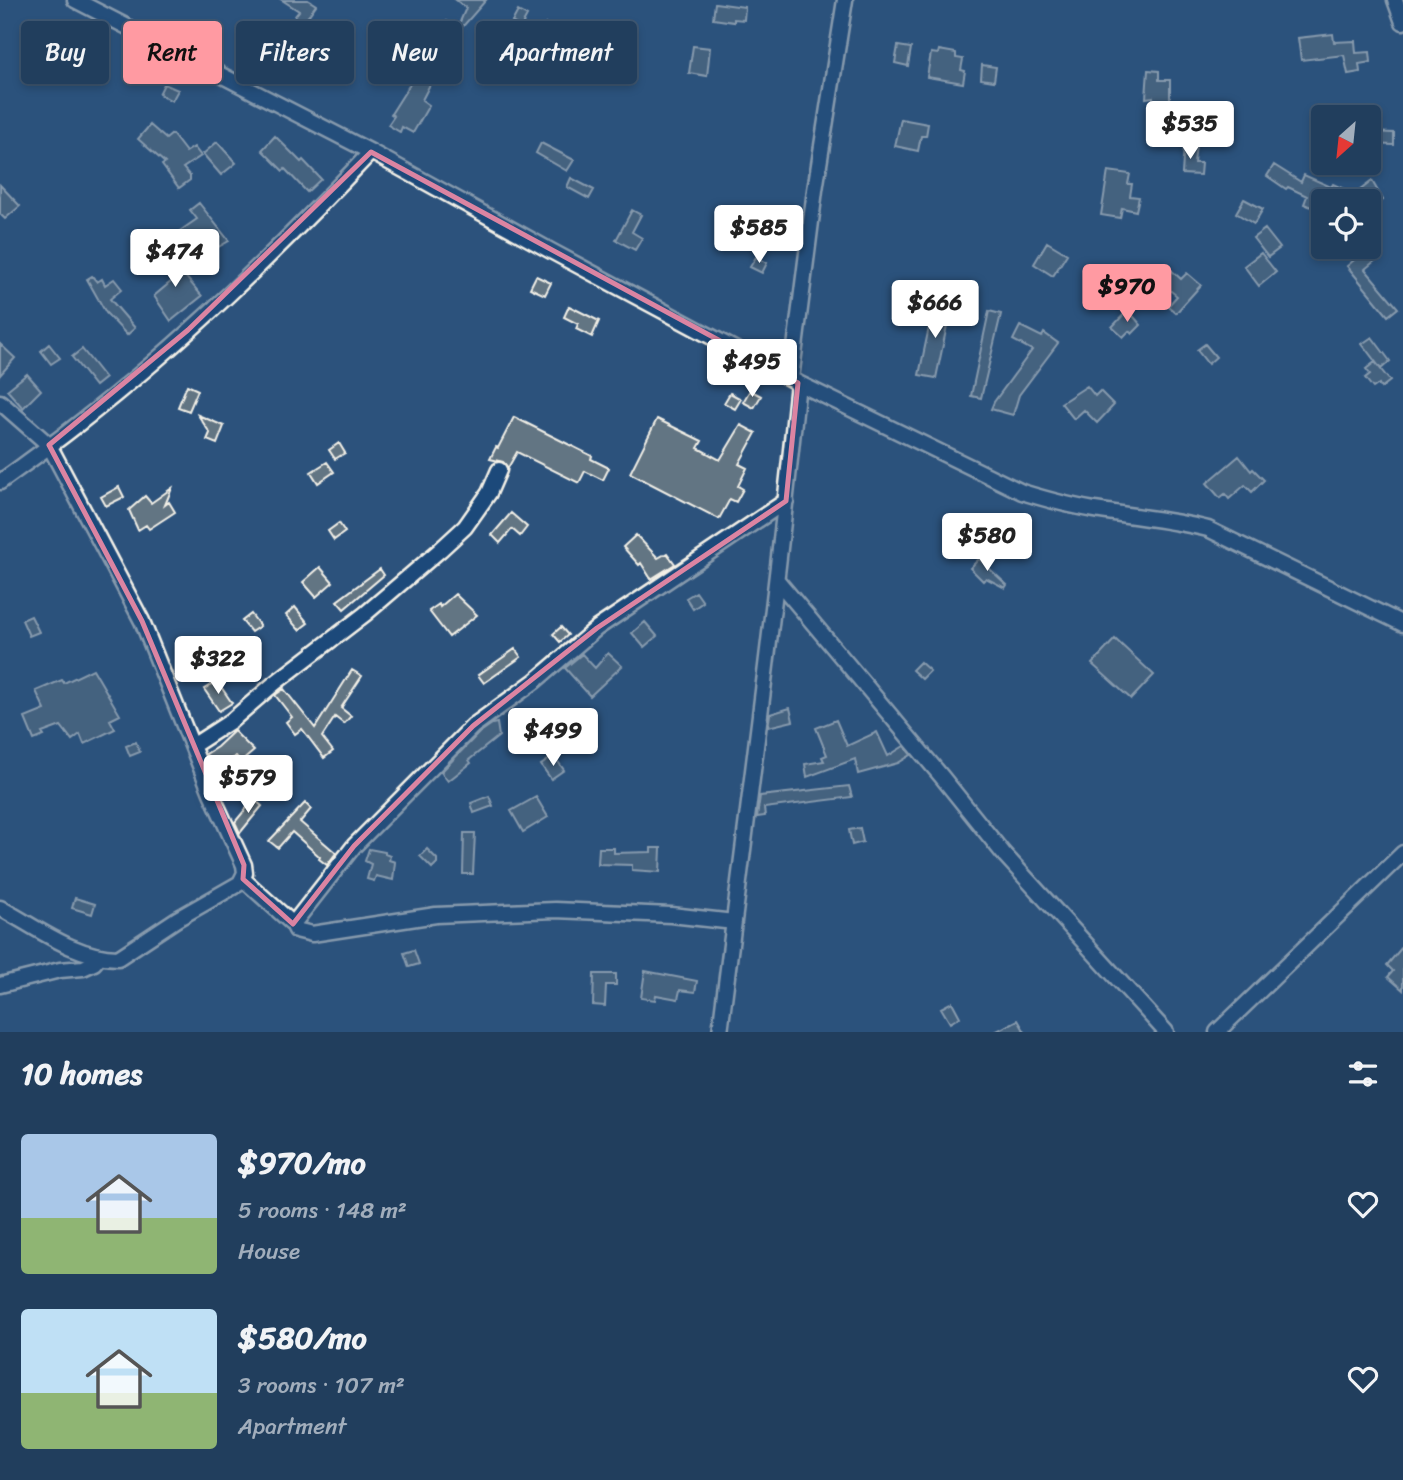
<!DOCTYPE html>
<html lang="en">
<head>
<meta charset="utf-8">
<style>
  body { margin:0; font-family:Sriracha,sans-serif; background:#2d4966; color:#f1f3f6; height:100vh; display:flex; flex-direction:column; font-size:26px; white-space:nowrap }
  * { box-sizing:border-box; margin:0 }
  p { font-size:23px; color:#a2aebc }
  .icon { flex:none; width:38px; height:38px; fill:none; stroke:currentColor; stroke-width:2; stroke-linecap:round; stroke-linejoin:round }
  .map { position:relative; height:1032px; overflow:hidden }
  .side { display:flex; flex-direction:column; background:#213e5d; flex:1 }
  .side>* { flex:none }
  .top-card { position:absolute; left:21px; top:21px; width:700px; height:63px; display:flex; gap:14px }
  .needle { width:46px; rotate:207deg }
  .buttons { position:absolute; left:1311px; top:105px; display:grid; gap:14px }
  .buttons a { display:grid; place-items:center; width:70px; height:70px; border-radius:7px; background:#213e5d; box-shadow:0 4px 10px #0003,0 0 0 2px #3e5772; font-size:35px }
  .price { position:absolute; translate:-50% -60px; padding:0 16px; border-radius:7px; background:#fff; color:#222; font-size:23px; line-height:46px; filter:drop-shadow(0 2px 4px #0008) }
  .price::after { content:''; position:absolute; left:50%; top:42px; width:21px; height:16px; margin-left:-10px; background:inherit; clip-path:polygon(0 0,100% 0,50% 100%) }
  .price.current { background:#ff9aa2; color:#111 }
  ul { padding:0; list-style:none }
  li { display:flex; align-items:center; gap:21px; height:175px; padding:0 21px }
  li span { display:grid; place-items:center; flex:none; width:196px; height:140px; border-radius:7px; color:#555 }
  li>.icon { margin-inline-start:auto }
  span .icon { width:84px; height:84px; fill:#fffc; stroke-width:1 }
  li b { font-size:30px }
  h2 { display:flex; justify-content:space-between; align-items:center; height:84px; padding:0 21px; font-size:30px }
  .pill { padding:0 24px; border-radius:7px; background:#213e5d; box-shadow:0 4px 10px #0003,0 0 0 2px #3e5772; font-size:24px; line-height:63px }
  .pill.current { background:#ff9aa2; color:#111 }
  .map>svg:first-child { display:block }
  .building { fill:#627483; stroke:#f4f1e8; stroke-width:2 }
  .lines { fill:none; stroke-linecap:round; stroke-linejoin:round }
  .street-casing { stroke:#f4f1e8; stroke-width:19 }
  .street { stroke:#1f4a7a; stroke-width:14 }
  .marked { fill:none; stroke:#db84a2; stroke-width:5; stroke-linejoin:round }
</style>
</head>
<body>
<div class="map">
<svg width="1403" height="1032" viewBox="0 0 1403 1032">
  <rect width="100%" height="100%" fill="#2c527c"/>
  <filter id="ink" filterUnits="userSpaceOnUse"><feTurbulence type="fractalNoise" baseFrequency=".0143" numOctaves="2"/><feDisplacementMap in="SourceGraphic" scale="14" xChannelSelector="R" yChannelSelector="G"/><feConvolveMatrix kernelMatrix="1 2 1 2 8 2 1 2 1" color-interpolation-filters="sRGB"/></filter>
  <g filter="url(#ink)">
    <path class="building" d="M282,0H308L316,5L304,22L295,16L299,11Z
      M456,0H486L458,32L456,31L466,8Z
      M715,3L745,7L744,20L734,19V22L713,19Z
      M518,11L527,16L521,27L512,22Z
      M447,21L456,26L445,45L436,40Z
      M546,24L556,31L544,48L547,50L532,70L520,62Z
      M1333,34L1334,42L1355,41L1356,53L1370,52L1371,62L1359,64L1360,72L1348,74L1344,55L1301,60L1298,38Z
      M264,40L275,46L269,57L258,51Z
      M693,46L710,48L707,76L689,73Z
      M898,46L911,48L908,66L895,63Z
      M939,50L956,53V58L963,59L961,70L965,71L963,83L927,77L931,53L938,54Z
      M429,54L442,61L422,100L429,105L413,133L402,127L400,132L388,125L394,116L391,114Z
      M982,65L996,67L994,81L981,79Z
      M1148,70L1159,71V80H1170V106L1153,104V97L1146,98Z
      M164,84L178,90L172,101L159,94Z
      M901,119L928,124L926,136H921L918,151L895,146Z
      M150,125L166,139L172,134L186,152L194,147L201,156L183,168L190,176V180L179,188L162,165L165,163L138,139Z
      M1368,132L1394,133V145L1368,144Z
      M275,136L301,162L303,160L321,179L307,192L285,169L283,171L262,150Z
      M217,142L236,163L221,175L203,154Z
      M541,143L574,160L567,171L536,153Z
      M1184,143L1196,144L1194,163H1201L1200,175L1182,174Z
      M1274,165L1301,182L1304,175L1331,187L1333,184L1355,194L1372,181L1383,200L1368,212V201H1323V212L1304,204L1307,196L1288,187L1286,189L1267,176Z
      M1108,171L1130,174L1128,184H1132L1130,196L1139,197L1136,211L1122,208L1120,218L1101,215Z
      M571,178L594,190L589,199L567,187Z
      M0,185L20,206L5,219L0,214Z
      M1244,199L1263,209L1254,224L1236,213Z
      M199,203L229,241L195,260L177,233L197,219L190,210Z
      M632,210L641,215L632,232L642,238L635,250L616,240Z
      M1265,229L1280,248L1268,257L1253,238Z
      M1047,242L1067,254L1053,276L1034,264Z
      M1374,243L1383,254L1365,269L1398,308L1388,316L1347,266Z
      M163,250L202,296L171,321L154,296L173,280L154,257Z
      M1261,253L1276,272L1259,286L1244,266Z
      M756,257L767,263L762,273L750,267Z
      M1170,269L1181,279L1187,273L1201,285L1176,313L1168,306L1177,296L1159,281Z
      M92,276L97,282L102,279L105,285L114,279L122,289L110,299L135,328L127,335L106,313L87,279Z
      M536,276L551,283L545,295L530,288Z
      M938,297L949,299L946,316H949L936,378L919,375L932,313L935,314Z
      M569,306L599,321L592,337L576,329L578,324L564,317Z
      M1128,310L1141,325L1132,334L1129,331L1123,337L1112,327Z
      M989,311L1001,314L981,398L971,396Z
      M1020,326L1042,337L1044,333L1058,343L1019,395L1013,415L991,409L994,402L1032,350L1013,340Z
      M1372,337L1390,361L1381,369L1362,344Z
      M0,344L15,358L0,375Z
      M49,344L60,358L51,364L41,351Z
      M1205,344L1216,357L1208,364L1197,350Z
      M82,349L105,378L95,386L72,357Z
      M1375,362L1390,381L1381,388L1379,384L1373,388L1365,378L1370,374L1366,369Z
      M27,374L41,390L23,408L7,390Z
      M187,385L198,390L189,411L178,407Z
      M1087,386L1095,396L1100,391L1114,405L1097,423L1084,410L1074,419L1061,403Z
      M750,390L761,396L754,408L743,402Z
      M730,393L741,399L735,409L724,403Z
      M198,415L224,426L217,444L207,440L210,433Z
      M514,417L592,456L591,459L609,468L603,480L585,471L579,483L517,452L508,468L503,462L490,459L496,447L498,448Z
      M657,419L702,441L698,448L720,460L741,425L756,433L739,464L747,468L738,486L743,489L736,502L730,499L719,519L630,473Z
      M339,443L345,453L335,459L329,450Z
      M1239,456L1251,471L1253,469L1264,480L1252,492L1245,485L1229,499L1225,494L1220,498L1207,483Z
      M327,462L334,472L318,483L311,472Z
      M119,487L124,497L106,506L101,497Z
      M172,488L165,505L169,502L175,512L149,529L146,525L138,530L129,510L145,496L151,503Z
      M511,513L527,527L520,536L512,529L500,543L492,535Z
      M339,523L345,532L334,540L328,531Z
      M636,535L658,558L667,553L675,564L651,579L641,563L639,565L623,547Z
      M979,559L1007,585L1005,588L986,578L983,581L970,568Z
      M320,567L333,582L316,597L303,582Z
      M380,569L384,575L344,609L337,601Z
      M696,592L703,602L693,609L686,598Z
      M455,594L477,615L449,637L429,611L439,604L440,607Z
      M295,607L308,623L299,630L286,615Z
      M251,614L260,626L251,632L242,621Z
      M31,616L39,632L29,636L22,620Z
      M645,622L657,636L644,647L632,633Z
      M561,627L568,635L560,642L553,634Z
      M1115,639L1154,675L1131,699L1092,664Z
      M221,640L238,658L225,670L208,653Z
      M515,649L521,657L484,683L478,675Z
      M608,653L622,666L590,696L565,668L582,654L595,668Z
      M920,662L930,671L922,679L912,670Z
      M93,669L120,715L110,720L115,729L84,744L80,734L72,740L61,726L42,733L44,736L34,740L25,718L45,710L36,691L62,680L64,683Z
      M352,670L362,676L341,708L351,716L344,724L335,717L322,737L333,751L324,758L302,729L295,734L286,722L292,717L275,695L284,689L315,728Z
      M217,681L232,703L219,711L204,689Z
      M790,708L793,721L768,727L770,714Z
      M836,720L847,746L877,732L888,756L904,746L911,755L898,763L858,774L855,759L807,777L805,764L824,761L822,757L827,755L816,728Z
      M497,723L499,736L469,760L471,763L448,781L441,772L479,733L492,724Z
      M234,731L254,751L241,762L236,756L213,771L206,754L217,747Z
      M136,742L140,752L130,756L126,746Z
      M554,756L564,770L551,779L541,765Z
      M849,786L852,797L764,808L765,816L757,817L760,796Z
      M489,796L493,806L474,813L471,803Z
      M536,797L548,817L523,832L511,811Z
      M254,799L262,806L240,833L235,822Z
      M305,803L311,809L300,822L336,853L327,865L319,859L320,857L292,832L278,848L269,841Z
      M860,828L863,842L852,845L849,830Z
      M464,833H475L473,874H463Z
      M599,848H614V853L651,852V848H661L660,872L632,870V865L598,864Z
      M369,849L385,852V854L390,856L389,860L395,862L393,880L376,876L374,881L367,879L371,864L365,861Z
      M427,849L437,859V863L432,868L420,856Z
      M75,898L95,904L92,914L72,908Z
      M1403,946V990L1388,977L1393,971L1387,965Z
      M414,950L419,964L409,967L404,953Z
      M645,971L697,981L695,992L680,990L678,999L656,995L655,1000L641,998Z
      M594,974H616V985H606L605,1006L593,1005Z
      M952,1002L960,1017L950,1023L941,1008Z
      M1018,1020L1025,1032H995Z"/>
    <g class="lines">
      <defs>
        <path id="street" d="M75,0L371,152L551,251L798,383L1022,492C1048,500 1074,507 1101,511C1137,517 1172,520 1208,529L1403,624
          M1395,0L1403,22
          M791,379L815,190L845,0
          M0,402L49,445L142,621L211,793L244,865L245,873L240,883L177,919L118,958C75,958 36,927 0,908
          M0,482C26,463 52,445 77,425C183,343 279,249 371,152
          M777,580L942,777L1003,853L1166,1032
          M194,745L231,721L275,683L365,614L440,550L465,527L489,493L499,470
          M243,879L293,924L296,930L312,934L436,915L555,910L671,915L734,922
          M293,924L354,846L473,726L535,681L597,628L786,501
          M0,985L60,970L83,968L94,963L100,956
          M720,1032C747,816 776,600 798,383
          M1217,1032L1403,853"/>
      </defs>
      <use href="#street" class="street-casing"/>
      <use href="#street" class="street"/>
    </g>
  </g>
  <path d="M0 0H1403V1032H0ZM371,152L798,383L786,501L597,628L473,726L354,846L293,924L243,879L244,865L142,621L49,445L188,330Z" fill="#2c527c" fill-opacity=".55" fill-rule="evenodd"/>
  <path class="marked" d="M371,152L798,383L786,501L597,628L473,726L354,846L293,924L243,879L244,865L142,621L49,445L188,330Z"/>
</svg>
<div class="buttons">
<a><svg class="needle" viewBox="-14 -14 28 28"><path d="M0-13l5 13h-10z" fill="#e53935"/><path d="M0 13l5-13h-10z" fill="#a2aebc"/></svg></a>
<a><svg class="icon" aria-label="locate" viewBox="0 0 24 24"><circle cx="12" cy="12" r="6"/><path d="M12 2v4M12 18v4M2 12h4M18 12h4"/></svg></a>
</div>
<b class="price" style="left:1190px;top:161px">$535</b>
<b class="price" style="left:759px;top:265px">$585</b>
<b class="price" style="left:175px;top:289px">$474</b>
<b class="price current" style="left:1127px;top:324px">$970</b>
<b class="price" style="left:935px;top:340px">$666</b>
<b class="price" style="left:752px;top:399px">$495</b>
<b class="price" style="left:987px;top:573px">$580</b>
<b class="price" style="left:218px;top:696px">$322</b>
<b class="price" style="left:553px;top:768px">$499</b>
<b class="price" style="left:248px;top:815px">$579</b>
<div class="top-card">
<a class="pill">Buy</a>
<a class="pill current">Rent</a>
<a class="pill">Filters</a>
<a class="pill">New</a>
<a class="pill">Apartment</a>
</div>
</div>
<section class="side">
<h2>10 homes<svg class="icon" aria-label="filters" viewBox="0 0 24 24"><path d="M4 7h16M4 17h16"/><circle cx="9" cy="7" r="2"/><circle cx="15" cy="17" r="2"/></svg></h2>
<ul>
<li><span style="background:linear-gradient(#a9c7e8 60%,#8fb573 0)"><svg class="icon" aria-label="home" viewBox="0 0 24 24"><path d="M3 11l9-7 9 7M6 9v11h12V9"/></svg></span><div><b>$970/mo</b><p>5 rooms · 148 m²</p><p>House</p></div><svg class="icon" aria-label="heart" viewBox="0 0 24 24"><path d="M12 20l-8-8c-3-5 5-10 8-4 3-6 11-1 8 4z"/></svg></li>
<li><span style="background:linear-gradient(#bfe0f5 60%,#8fb573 0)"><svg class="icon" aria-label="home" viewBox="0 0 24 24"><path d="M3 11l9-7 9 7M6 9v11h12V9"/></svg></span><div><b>$580/mo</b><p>3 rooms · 107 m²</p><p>Apartment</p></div><svg class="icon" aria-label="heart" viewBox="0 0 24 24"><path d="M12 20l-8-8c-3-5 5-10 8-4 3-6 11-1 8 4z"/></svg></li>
</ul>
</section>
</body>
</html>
